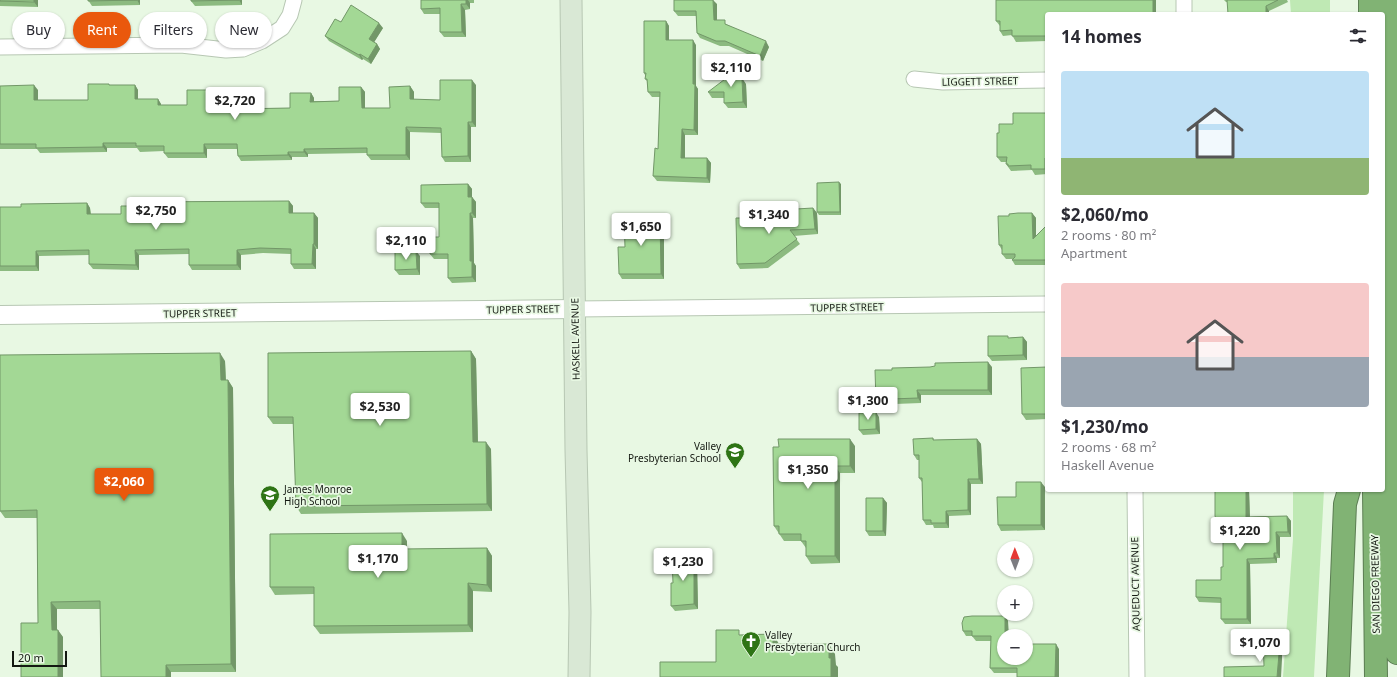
<!DOCTYPE html>
<html lang="en">
<head>
<meta charset="utf-8">
<style>
  body { margin:0; font-family:"Noto Sans",sans-serif; background:#f2f2f3; color:#2b2b33; height:100vh; display:flex; flex-direction:column; font-size:15px; white-space:nowrap }
  * { box-sizing:border-box; margin:0 }
  p { font-size:13px; color:#7c7c81 }
  .icon { flex:none; width:22px; height:22px; fill:none; stroke:currentColor; stroke-width:2; stroke-linecap:round; stroke-linejoin:round }
  .map { position:relative; flex:1; overflow:hidden }
  .side { position:absolute; left:1045px; top:12px; width:340px; height:480px; display:flex; flex-direction:column; background:#fff; border-radius:4px; box-shadow:0 1px 3px #0004 }
  .side>* { flex:none }
  .guide { position:absolute; left:12px; top:12px; width:380px; height:36px; display:flex; gap:8px }
  .needle { width:26px; rotate:359deg }
  .fabs { position:absolute; left:997px; top:541px; display:grid; gap:8px }
  .fabs a { display:grid; place-items:center; width:36px; height:36px; border-radius:50%; background:#fff; box-shadow:0 1px 3px #0004; font-size:20px }
  .scale { position:absolute; left:12px; bottom:10px; width:55px; box-sizing:border-box; padding-left:4px; border:2px solid #141912; border-top:0; font-size:11px; line-height:14px; white-space:nowrap; color:#141912; -webkit-text-stroke:3px #e8f8e3; paint-order:stroke }
  .price { position:absolute; translate:-50% -34px; padding:0 9px; border-radius:4px; background:#fff; color:#222; font-size:13px; line-height:26px; filter:drop-shadow(0 1px 2px #0008) }
  .price::after { content:''; position:absolute; left:50%; top:24px; width:12px; height:9px; margin-left:-6px; background:inherit; clip-path:polygon(0 0,100% 0,50% 100%) }
  .price.selected { background:#ea580c; color:#fff }
  ul { padding:0; list-style:none }
  li { display:grid; align-content:center; gap:8px; height:212px; padding:0 16px }
  li span { display:grid; place-items:center; height:124px; border-radius:4px; color:#555 }
  li>.icon { margin-inline-start:auto }
  span .icon { width:72px; height:72px; fill:#fffc; stroke-width:1 }
  li b { font-size:17px }
  h2 { display:flex; justify-content:space-between; align-items:center; height:48px; padding:0 16px; font-size:17px }
  .chip { padding:0 14px; border-radius:18px; background:#fff; box-shadow:0 1px 3px #0004; font-size:14px; line-height:36px }
  .chip.selected { background:#ea580c; color:#fff }
  .map>svg:first-child { display:block }
  .green { fill:#bfe9b4 }
  .lines { fill:none; stroke-linecap:round; stroke-linejoin:round }
  .minor-casing { stroke:#b7c7b3; stroke-width:17 }
  .tertiary-casing { stroke:#b7c7b3; stroke-width:20 }
  .secondary-casing { stroke:#b7c7b3; stroke-width:23 }
  .motorway-casing { stroke:#5b7d52; stroke-width:24 }
  .minor { stroke:#fff; stroke-width:15 }
  .tertiary { stroke:#fff; stroke-width:18 }
  .secondary { stroke:#d9e8d5; stroke-width:21 }
  .motorway { stroke:#81b374; stroke-width:22 }
  .wall { fill:#8cba80 }
  .shaded-wall { fill:#729768 }
  .building { fill:#a3d895; stroke:#729768 }
  .labels { text-anchor:middle; stroke-width:3.5; stroke-linejoin:round; paint-order:stroke }
  .street-label { font-size:10px; fill:#141912; stroke:#e8f8e3 }
  .poi-label { font-size:10px; fill:#141912; stroke:#e8f8e3; text-anchor:start }
</style>
</head>
<body>
<div class="map">
<svg width="1397" height="677" viewBox="0 0 1397 677">
  <rect width="100%" height="100%" fill="#e8f8e3"/>
  <path class="green" d="M1290,0H1330V14H1291Z
    M1293,490H1324L1314,677H1283L1293,539Z"/>
  <g class="lines">
    <defs>
      <path id="minor" d="M1184,0V14
        M0,47L181,45L226,50L243,49L262,41L282,28L290,15L294,0
        M914,79L943,82L1047,80
        M575,309L1047,304
        M1135,490L1137,677"/>
      <path id="tertiary" d="M0,315L575,309"/>
      <path id="secondary" d="M571,0L576,450L580,612L579,677"/>
      <path id="motorway" d="M1370,0V14
        M1391,0V175L1397,653
        M1374,490L1376,677
        M1338,677L1345,504L1349,490"/>
    </defs>
    <use href="#minor" class="minor-casing"/>
    <use href="#tertiary" class="tertiary-casing"/>
    <use href="#secondary" class="secondary-casing"/>
    <use href="#motorway" class="motorway-casing"/>
    <use href="#minor" class="minor"/>
    <use href="#tertiary" class="tertiary"/>
    <use href="#secondary" class="secondary"/>
    <use href="#motorway" class="motorway"/>
  </g>
  <path class="wall" d="M0,0H38V7L0,6Z
    M88,0H140V5L92,6Z
    M242,0V5L195,6L191,1Z
    M421,0H474V3H470V9L465,10L466,37H444L440,32V14H424L421,9Z
    M996,0H1156V14H1047V41L1016,42L1012,35L1003,36L1000,31V26L996,21Z
    M1224,0H1287L1288,2L1269,11L1226,2Z
    M717,4V20L728,25L769,47L763,61L729,46H720L700,38L697,33L696,16H678L674,11Z
    M666,21L669,26V40L696,45V86L698,89V135H685V158H707L711,163L710,183L657,181L653,176L658,149L660,97H652L648,92L647,81L645,79V75L644,73Z
    M341,22L383,28L374,42L377,44L380,49L371,64L363,59L362,60L329,41L325,36Z
    M746,84L747,108H728L724,103V98H712L708,92Z
    M110,85H135L138,90V99H158L161,104V105H187L209,90L211,93L239,98V109L290,108L311,93L314,98V101H339L361,87L365,92V108H390L410,86L414,92V100H440L476,85V127H471V162H445L442,157L441,133L410,132V160H371L367,155V153L308,154V157H292V160L241,161L238,156L237,149H207V158H168L164,153V151L140,152L137,148H107V152L40,153L37,149H0V86L38,90V100H88Z
    M1047,113V174L1035,175L1032,170L1011,171L1006,164V162H1001L997,157L999,133L1013,124Z
    M468,184L472,189V197L476,202V218H473L474,263L476,266V282L452,283L448,278V259H434L430,254L439,237V208H425L421,203Z
    M841,184V215H819L817,212Z
    M289,201L293,206V213H314L318,218V249H316V269H294L291,264V254L263,253L241,255V270H192L189,265V254L139,255V270L93,269L89,264V255L39,256V271H0V207H21L87,203L90,208L91,214H121Z
    M813,208L817,213L818,234L794,236L800,244L768,268L740,269L737,264L779,223Z
    M1032,213L1036,218V236L1047,225V265H1015L1012,260L1013,259H1006L1002,254V250L999,245L1009,216Z
    M664,223V279H622L619,274L625,247Z
    M420,256V275H399L395,270Z
    M1023,337L1027,342V360L992,361L988,356L1009,338Z
    M471,351L476,359L478,442L491,449L492,511L301,514L296,506L294,424H273L268,417Z
    M225,361L226,380H228L233,388L236,672H171V677H101L100,609H57V630L63,637L38,623L37,518H5L0,511Z
    M992,367V395H921V403L895,404V406L879,407L876,402Z
    M1047,367V419L1026,420L1022,414Z
    M879,417L880,434L863,435L859,430Z
    M933,438L934,440L977,439L981,444L983,484H971V515L949,516V528H934L933,525H926L923,520L922,482L919,478V460H917L914,455Z
    M855,446V473H840V563L811,564L806,556V548L801,541H784L774,526Z
    M1045,487V530L1001,531L998,525Z
    M1215,490H1253H1249L1250,517L1287,516L1291,521V537H1280V558H1277V563L1250,564L1251,624H1225L1221,619V603L1199,602L1196,597L1221,580L1223,567V524H1220L1216,519Z
    M883,498L887,503L886,536H869L866,531Z
    M407,541V549L487,548L492,556V592L473,591V632L320,634L314,626V594L275,595L270,587Z
    M694,559L697,564L698,609L675,611L671,606Z
    M1005,616L1008,621L1004,658L1059,649V677H1017V673H994L990,668L991,641H976L972,636H966L963,631Z"/>
  <path class="shaded-wall" d="M34,0H38V7L34,2Z
    M137,0H140V5Z
    M239,0H242V5Z
    M466,0H468L470,3V9L466,4Z
    M713,0L717,4V26L714,20Z
    M1153,0H1156V14H1153Z
    M461,4L465,10L466,37L462,32Z
    M1266,6L1269,11V14H1266Z
    M666,21L669,26V45L666,40Z
    M379,23L383,28L373,44L369,39Z
    M693,40L696,45V86L698,89V135L694,130L693,84Z
    M766,41L769,47L763,61L760,56Z
    M377,44L380,49L371,64L368,59Z
    M360,54L363,59L362,60L359,55Z
    M742,78L746,84L747,108L743,102Z
    M472,80L476,85V127L472,122Z
    M34,85L38,90V105L34,100Z
    M135,85L138,90V104L135,99Z
    M410,86L414,92V104L410,99Z
    M361,87L365,92V113L362,108Z
    M236,93L239,98V114L236,109Z
    M311,93L314,98V107L310,102Z
    M158,99L161,104V110L158,105Z
    M468,122L471,127V162L468,156Z
    M406,127L410,132V160L406,155Z
    M682,129L685,135V163L681,158Z
    M103,143L107,148V152L103,147Z
    M204,144L207,149V158L204,153Z
    M304,149L308,154V157L304,152Z
    M288,152L292,157V160L288,155Z
    M707,158L711,163L710,183L707,178Z
    M1045,158L1047,161V172L1045,169Z
    M839,182L841,184V215L840,212Z
    M468,184L472,189V202L468,197Z
    M472,197L476,202V218L472,213Z
    M289,201L293,206V218L289,213Z
    M87,203L90,208L91,220L87,214Z
    M813,208L817,213L818,234L815,229Z
    M314,213L318,218V249L314,244Z
    M470,213L473,218L474,263L476,266V282L472,277L470,261Z
    M1032,213L1036,218V244L1033,239Z
    M660,218L664,223V279L661,274Z
    M313,244L316,249V269L312,264Z
    M135,250L139,255V270L136,265Z
    M237,250L241,255V270L237,265Z
    M36,251L39,256V271L36,266Z
    M416,251L420,256V275L417,269Z
    M1023,337L1027,342V360L1023,355Z
    M471,351L476,359L478,449L473,442Z
    M220,353L225,361L226,388L221,380Z
    M988,362L992,367V395L988,390Z
    M228,380L233,388L236,672L231,664Z
    M917,390L921,395V403L918,398Z
    M891,399L895,404V406L891,401Z
    M876,412L879,417L880,434L876,429Z
    M850,439L855,446V473L850,466Z
    M977,439L981,444L983,484L979,479Z
    M486,442L491,449L492,511L487,504Z
    M835,466L840,473V563L835,556Z
    M968,479L971,484V515L968,510Z
    M1041,482L1045,487V530L1041,525Z
    M1246,490H1249L1250,522L1246,517Z
    M883,498L887,503L886,536L883,531Z
    M946,511L949,516V528L946,523Z
    M1287,516L1291,521V537L1288,532Z
    M1276,532L1280,537V558L1277,553Z
    M402,533L407,541V557L402,549Z
    M487,548L492,556V592L487,585Z
    M1274,553L1277,558V563L1274,558Z
    M694,559L697,564L698,609L694,604Z
    M1247,559L1250,564L1251,624L1247,619Z
    M468,583L473,591V632L468,625Z
    M51,602L57,609V637L52,630Z
    M1005,616L1008,621L1009,636H1005Z
    M58,630L63,637V677H58Z
    M773,634L779,644V654L773,644Z
    M1278,638L1282,643V659L1281,677H1277Z
    M829,644L835,654L836,665L838,667V677H831L829,658Z
    M1056,644L1059,649V677H1055Z
    M166,665L171,672V677H166Z"/>
  <path class="building" d="M0,0H34V2L0,1Z
    M88,0H137L88,1Z
    M191,0H239L191,1Z
    M421,0H466V4H461L462,32H440V8L421,9Z
    M674,0H713L714,20H725V24L766,41L760,56L725,41H716L697,33L696,11H674Z
    M996,0H1153V14H1047V36H1012V30L1000,31V21H996Z
    M1227,0H1278L1266,6V14H1228Z
    M351,5L379,23L369,39L377,44L368,59L360,54L359,55L325,36L335,19L341,22Z
    M644,21H666V40H693V84H695L694,130L682,129L681,158H707V178L653,176L655,148L658,149L660,92H648L647,79H645L646,73H644Z
    M737,70L742,78L743,102L724,103V92H708Z
    M440,80H472V122H468V156L442,157L441,128L406,127V155H367V148L304,149V152H288V155L238,156L237,144H204V153H164V146H136V143H103V147L36,148V144H0V86L34,85V100H88V84H109V85H135V99H158V105H187V90H209V93H236V109L290,108V93H311L310,102L339,101V87H361L362,108H390L389,87L410,86V99L440,100Z
    M1013,113H1047V158H1045V169H1031V165L1008,166V164H1006L1007,157H997V133H999V124H1013Z
    M839,182L840,212H817V183Z
    M468,184V197H472V213H470V261H472V277L448,278V254H430V237H439V203H421V185Z
    M289,201V213H314V244H313L312,264H291V249L260,248L237,250V265H189V249L135,250L136,265L89,264V250L36,251V266H0V207H21V204L87,203V214H121V206H137V202Z
    M813,208L815,229L790,230L797,239L765,263L737,264L736,218H776L779,223L796,209Z
    M1018,213H1032L1033,239L1047,225V260H1012L1015,257V254H1002V245H999L998,216H1009V214Z
    M624,218H660L661,274H619L618,247H625Z
    M416,251L417,269L395,270V252Z
    M988,336H1008V338L1023,337V355L988,356Z
    M471,351L473,442H486L487,504L296,506L293,417H268V353Z
    M220,353L221,380H228L231,664L166,665V677H101L100,601L51,602L52,630H58V677H21V623H38L37,510L0,511V355Z
    M988,362V390H917L918,398L891,399V401L876,402L875,370H892V368L930,367L935,366V363Z
    M1047,367V414H1022L1021,368Z
    M876,412V429L859,430V413Z
    M933,438V440L977,439L979,479H968V510L946,511V523H931V520H923L922,478H919V455H914L913,439Z
    M778,439H850V466H835V556H806V541H801V534H779V526H774L773,447H779Z
    M1016,482H1041V525H998L997,497H1016Z
    M1215,490H1246V517L1287,516L1288,532H1276L1277,553H1274V558L1247,559V619H1221V598L1196,597V580H1221V567H1223V519H1216L1215,516Z
    M866,498H883V531H866Z
    M402,533V549L487,548V585L468,583V625L314,626V587H270V534Z
    M672,559H694V604L671,606V583H673Z
    M972,616H1005V636H1004V658H1026V644H1056L1055,677H1017V668H990L991,636H972V631H963L962,623L964,617Z
    M716,630H739V635L773,634V644H829V658H831V677H660V662H716Z
    M1263,638H1278L1279,654L1277,677H1224V667L1264,666Z"/>
  <defs>
    <symbol id="school-pin" viewBox="-11 -11 22 30"><path d="M0 17L-7.5 6A9.5 9.5 0 1 1 7.5 6Z" fill="#2e7415" stroke="#e8f8e3"/><path d="M0-5L7-2L0 1L-7-2ZM-4 1L0 2.5L4 1V4Q0 6-4 4Z" fill="#fff"/></symbol>
    <symbol id="church-pin" viewBox="-11 -11 22 30"><path d="M0 17L-7.5 6A9.5 9.5 0 1 1 7.5 6Z" fill="#2e7415" stroke="#e8f8e3"/><path d="M-1.2-6h2.4v3.5h3.3v2.4h-3.3V6h-2.4V-.1h-3.3v-2.4h3.3Z" fill="#fff"/></symbol>
  </defs>
  <g fill-rule="evenodd">
    <use href="#school-pin" x="724" y="441" width="22" height="30"/>
    <use href="#school-pin" x="259" y="484" width="22" height="30"/>
    <use href="#church-pin" x="740" y="630" width="22" height="30"/>
  </g>
  <g class="labels">
    <g class="street-label">
      <text transform="translate(980 81) rotate(-1)" y="4">LIGGETT STREET</text>
      <text transform="translate(847 307) rotate(-1)" y="4">TUPPER STREET</text>
      <text transform="translate(523 309) rotate(-1)" y="4">TUPPER STREET</text>
      <text transform="translate(200 313) rotate(-1)" y="4">TUPPER STREET</text>
      <text transform="translate(575 339) rotate(-91)" y="4">HASKELL AVENUE</text>
      <text transform="translate(1135 584) rotate(-91)" y="4">AQUEDUCT AVENUE</text>
      <text transform="translate(1375 584) rotate(-91)" y="4">SAN DIEGO FREEWAY</text>
    </g>
    <g class="poi-label">
      <text x="721" y="450" text-anchor="end">Valley<tspan x="721" dy="12">Presbyterian School</tspan></text>
      <text x="284" y="493">James Monroe<tspan x="284" dy="12">High School</tspan></text>
      <text x="765" y="639">Valley<tspan x="765" dy="12">Presbyterian Church</tspan></text>
    </g>
  </g>
</svg>
<div class="fabs">
<a><svg class="needle" viewBox="-14 -14 28 28"><path d="M0-13l5 13h-10z" fill="#e53935"/><path d="M0 13l5-13h-10z" fill="#7c7c81"/></svg></a>
<a>+</a>
<a>−</a>
</div>
<div class="scale">20 m</div>
<b class="price" style="left:731px;top:88px">$2,110</b>
<b class="price" style="left:235px;top:121px">$2,720</b>
<b class="price" style="left:156px;top:231px">$2,750</b>
<b class="price" style="left:769px;top:235px">$1,340</b>
<b class="price" style="left:641px;top:247px">$1,650</b>
<b class="price" style="left:406px;top:261px">$2,110</b>
<b class="price" style="left:868px;top:421px">$1,300</b>
<b class="price" style="left:380px;top:427px">$2,530</b>
<b class="price" style="left:808px;top:490px">$1,350</b>
<b class="price selected" style="left:124px;top:502px">$2,060</b>
<b class="price" style="left:1240px;top:551px">$1,220</b>
<b class="price" style="left:378px;top:579px">$1,170</b>
<b class="price" style="left:683px;top:582px">$1,230</b>
<b class="price" style="left:1260px;top:663px">$1,070</b>
<div class="guide">
<a class="chip">Buy</a>
<a class="chip selected">Rent</a>
<a class="chip">Filters</a>
<a class="chip">New</a>
</div>
<section class="side">
<h2>14 homes<svg class="icon" aria-label="filters" viewBox="0 0 24 24"><path d="M4 7h16M4 17h16"/><circle cx="9" cy="7" r="2"/><circle cx="15" cy="17" r="2"/></svg></h2>
<ul>
<li><span style="background:linear-gradient(#bfe0f5 70%,#8fb573 0)"><svg class="icon" aria-label="home" viewBox="0 0 24 24"><path d="M3 11l9-7 9 7M6 9v11h12V9"/></svg></span><div><b>$2,060/mo</b><p>2 rooms · 80 m²</p><p>Apartment</p></div></li>
<li><span style="background:linear-gradient(#f6c9c9 60%,#9aa5b1 0)"><svg class="icon" aria-label="home" viewBox="0 0 24 24"><path d="M3 11l9-7 9 7M6 9v11h12V9"/></svg></span><div><b>$1,230/mo</b><p>2 rooms · 68 m²</p><p>Haskell Avenue</p></div></li>
</ul>
</section>
</div>
</body>
</html>
